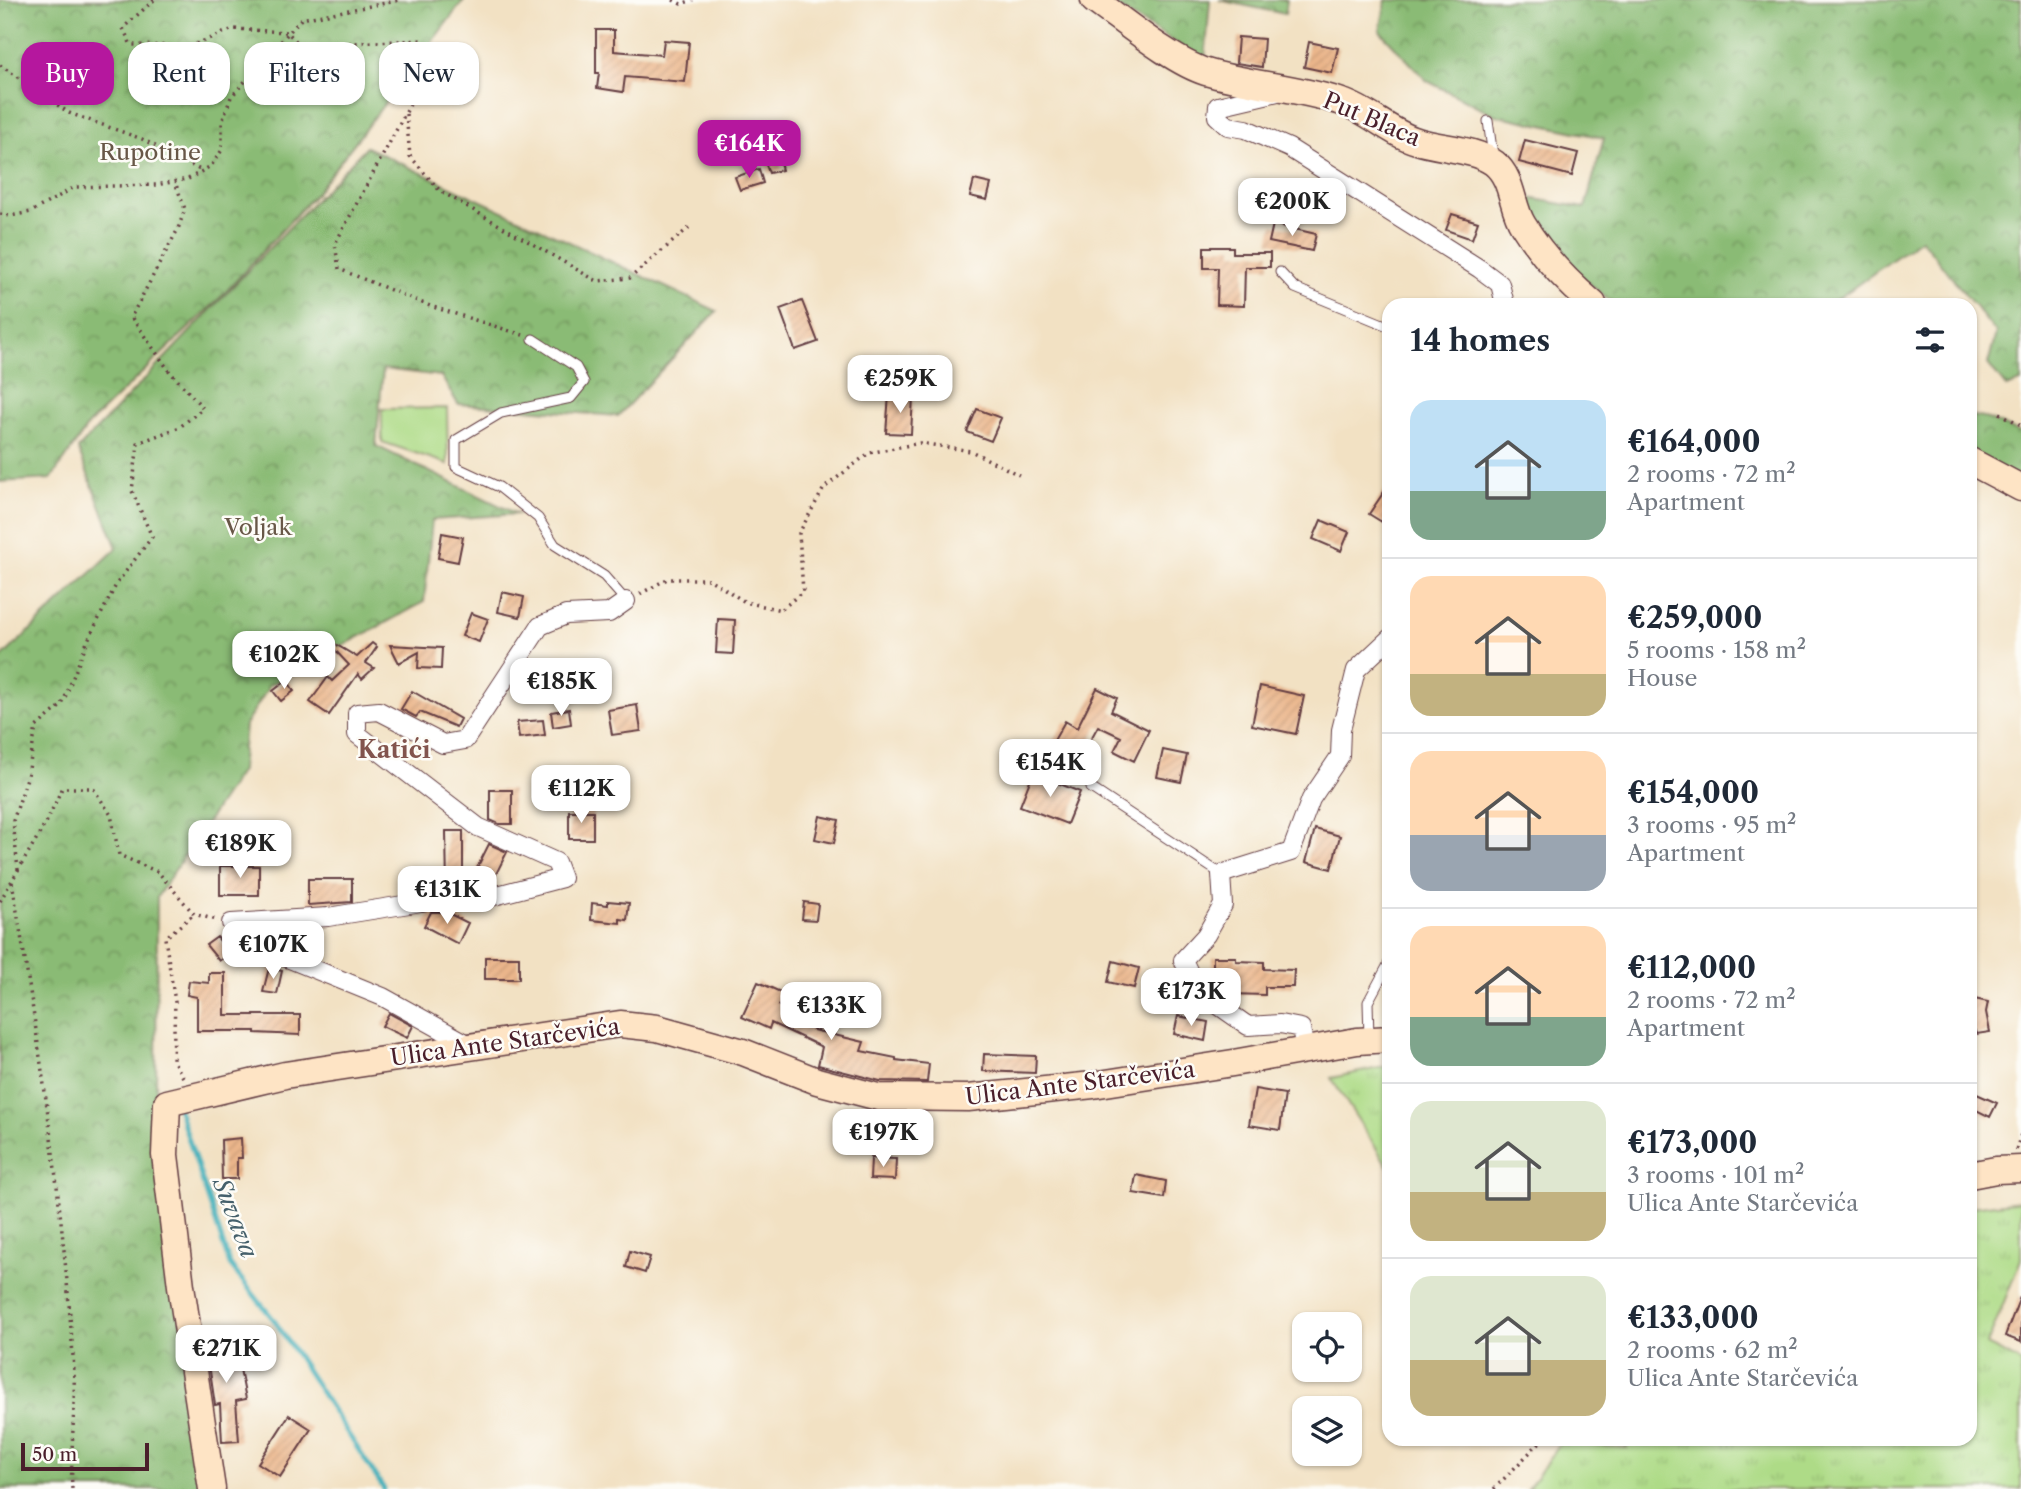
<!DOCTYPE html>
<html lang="en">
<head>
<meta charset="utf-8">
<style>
  body { margin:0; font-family:"Libre Caslon Text",serif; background:#f2f2f3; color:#1f2937; height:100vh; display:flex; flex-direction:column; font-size:26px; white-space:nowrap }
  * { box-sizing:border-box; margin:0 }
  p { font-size:23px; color:#747a83 }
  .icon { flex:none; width:38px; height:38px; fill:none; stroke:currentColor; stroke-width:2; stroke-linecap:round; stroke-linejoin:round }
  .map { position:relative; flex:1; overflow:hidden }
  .details { position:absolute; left:1382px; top:298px; width:595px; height:1148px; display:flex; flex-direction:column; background:#fff; border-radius:21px; box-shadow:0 2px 5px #0004 }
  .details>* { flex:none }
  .banner { position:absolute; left:21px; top:42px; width:665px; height:63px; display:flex; gap:14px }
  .buttons { position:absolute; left:1292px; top:1312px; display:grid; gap:14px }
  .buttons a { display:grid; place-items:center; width:70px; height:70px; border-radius:14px; background:#fff; box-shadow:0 2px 5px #0004; font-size:35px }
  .scale { position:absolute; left:21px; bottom:18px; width:128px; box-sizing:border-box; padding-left:7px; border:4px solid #4a1f2b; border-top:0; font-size:19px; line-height:24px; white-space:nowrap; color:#4a1f2b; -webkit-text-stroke:5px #fdfcf7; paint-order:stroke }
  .price { position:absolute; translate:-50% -60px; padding:0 16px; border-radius:14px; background:#fff; color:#222; font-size:23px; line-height:46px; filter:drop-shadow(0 2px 4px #0008) }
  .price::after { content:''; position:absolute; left:50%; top:42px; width:21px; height:16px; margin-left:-10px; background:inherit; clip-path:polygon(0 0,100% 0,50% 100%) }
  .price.current { background:#b5179e; color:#fff }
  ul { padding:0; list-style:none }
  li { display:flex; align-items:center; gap:21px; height:175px; padding:0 28px }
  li+li { border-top:2px solid #e0e1e3 }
  li span { display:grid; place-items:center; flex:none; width:196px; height:140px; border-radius:21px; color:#555 }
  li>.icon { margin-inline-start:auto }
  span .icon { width:84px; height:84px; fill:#fffc; stroke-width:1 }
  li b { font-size:30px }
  h2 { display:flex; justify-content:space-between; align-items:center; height:84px; padding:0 28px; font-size:30px }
  .tag { padding:0 24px; border-radius:21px; background:#fff; box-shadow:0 2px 5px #0004; font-size:24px; line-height:63px }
  .tag.current { background:#b5179e; color:#fff }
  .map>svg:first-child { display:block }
  .grass { fill:url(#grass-tufts); stroke:#7c7d59; stroke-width:2 }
  .forest { fill:url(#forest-crowns); stroke:#6a6d50; stroke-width:2 }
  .pitch { fill:#aedb87; stroke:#7c7d59; stroke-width:2 }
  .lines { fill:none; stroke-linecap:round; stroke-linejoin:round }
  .stream { stroke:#3fafb9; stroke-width:5 }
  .building { fill:url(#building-hatch) }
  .lane-casing { stroke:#633c42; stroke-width:11 }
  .street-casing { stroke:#633c42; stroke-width:20 }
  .secondary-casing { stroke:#633c42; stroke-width:29 }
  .path { stroke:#633c42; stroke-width:3.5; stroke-dasharray:2 5; stroke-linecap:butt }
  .lane { stroke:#fff; stroke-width:9 }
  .street { stroke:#fff; stroke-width:18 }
  .secondary { stroke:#fee4c5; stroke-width:26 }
  .labels { text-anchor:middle; stroke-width:5; stroke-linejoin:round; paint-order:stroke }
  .street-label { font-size:23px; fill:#4a1f2b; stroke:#fdfcf7 }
  .park-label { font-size:23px; fill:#685747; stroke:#fdfcf7 }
  .neighbourhood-label { font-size:24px; font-weight:bold; fill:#82544d; stroke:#fdfcf7 }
  .water-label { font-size:24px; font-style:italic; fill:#45606b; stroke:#fdfcf7 }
</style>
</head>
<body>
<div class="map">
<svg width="2021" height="1489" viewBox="0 0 2021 1489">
  <defs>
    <pattern id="grass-tufts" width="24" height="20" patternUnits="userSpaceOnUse" patternTransform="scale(1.75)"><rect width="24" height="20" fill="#aedb87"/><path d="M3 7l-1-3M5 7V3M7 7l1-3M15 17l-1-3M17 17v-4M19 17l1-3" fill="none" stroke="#97bc75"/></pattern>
    <pattern id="forest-crowns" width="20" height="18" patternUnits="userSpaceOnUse" patternTransform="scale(1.75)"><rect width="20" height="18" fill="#8abb74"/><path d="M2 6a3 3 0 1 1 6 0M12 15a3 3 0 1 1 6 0" fill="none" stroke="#73975f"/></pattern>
    <pattern id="building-hatch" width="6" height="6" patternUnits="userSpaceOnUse" patternTransform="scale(1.75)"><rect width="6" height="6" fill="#ebb68b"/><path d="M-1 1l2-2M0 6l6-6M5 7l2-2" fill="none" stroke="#cb9c78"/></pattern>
  </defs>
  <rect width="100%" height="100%" fill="#fdfcf7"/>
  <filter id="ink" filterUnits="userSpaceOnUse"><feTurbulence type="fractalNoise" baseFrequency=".0143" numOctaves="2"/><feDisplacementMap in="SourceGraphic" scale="14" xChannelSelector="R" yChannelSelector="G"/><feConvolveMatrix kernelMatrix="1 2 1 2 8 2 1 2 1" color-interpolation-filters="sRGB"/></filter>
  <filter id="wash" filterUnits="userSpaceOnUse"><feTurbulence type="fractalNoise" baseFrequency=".00686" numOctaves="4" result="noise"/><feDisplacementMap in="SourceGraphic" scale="28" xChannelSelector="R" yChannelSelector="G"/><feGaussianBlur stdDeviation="1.57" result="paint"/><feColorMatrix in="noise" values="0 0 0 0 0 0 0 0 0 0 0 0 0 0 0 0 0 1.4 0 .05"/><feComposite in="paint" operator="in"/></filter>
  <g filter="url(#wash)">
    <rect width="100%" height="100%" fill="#f2e1c3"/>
    <path class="grass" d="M1389,1066H1390L1389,1168L1331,1078Z
      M2021,1201V1259L1987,1345L2021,1362V1489H1528L1561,1442L1627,1448L1624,1439L1970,1438L1971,1207Z"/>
    <path class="forest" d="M0,0H464L315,194L222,296L89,424L51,479L0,482Z
      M1106,0H1210L1205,61Z
      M1219,0H1287L1285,14Z
      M1386,0H2021V77L2019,78L2021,80V382L2006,387L1988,364L1996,333L1921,239L1836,300L1819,304H1615L1565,265L1533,225L1523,197L1585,208L1604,138L1495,115L1427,81L1380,31Z
      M366,147L717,311L618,416L458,404L441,376L383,369L376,446L517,514L432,520L424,602L270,685L245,725L241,771L157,897L156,1104L204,1489H0V659L117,548L78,449Z
      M1970,415L1988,419L2021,433V482L1971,456Z"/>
    <path class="pitch" d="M447,408L448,464L382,442V409Z"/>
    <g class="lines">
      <path class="stream" d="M178,1107L230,1265L274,1320L384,1489"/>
    </g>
    <g id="blocks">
      <path class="building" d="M596,30H614V51L662,55L664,40L689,42L685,82L625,77L623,92L597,88L599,73H596Z
        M1238,37L1264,39L1262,67L1236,63Z
        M1309,42L1338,48L1332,73L1304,67Z
        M772,128L782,170L769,173L755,134Z
        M1525,140L1578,153L1572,176L1519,162Z
        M759,169L763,183L740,190L735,177Z
        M974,180L991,184L987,200L970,196Z
        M1452,214L1478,222L1472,239L1446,230Z
        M1273,224L1316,234L1312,251L1269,242Z
        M1204,247H1233V253H1270V267H1245L1244,306L1217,305L1218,268H1204Z
        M802,301L818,342L795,350L780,309Z
        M889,395L913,396L911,434L886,433Z
        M977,409L1001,418L991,441L967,432Z
        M1390,483V527L1369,514Z
        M1321,520L1349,532L1341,551L1313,539Z
        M442,533L463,537L458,562L438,558Z
        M502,592L524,597L520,617L498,612Z
        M471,613L488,619L479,642L462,636Z
        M718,619L735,620L733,654L716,653Z
        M372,643L377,647L366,663L374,668L362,679L358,674L329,715L310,702L328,677L332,681L349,665L333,648L335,644L357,657Z
        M390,645L442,648L441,669L418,668L419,652L399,663Z
        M287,680L294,691L281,701L273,691Z
        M1260,686L1304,696L1296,734L1252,725Z
        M1097,688L1117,698L1111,711L1149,730L1134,761L1114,751L1121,737L1098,726L1080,759L1052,744L1065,721L1077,728Z
        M412,691L460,719L456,727L420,712L416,717L401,709Z
        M637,705L641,731L612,735L608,710Z
        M569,709L571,724L553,727L551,712Z
        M543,720L545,735L519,738L517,722Z
        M1163,750L1187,755L1181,782L1157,777Z
        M1033,773L1080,792L1067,824L1020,806Z
        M490,790H512V824H499L490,820Z
        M569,811H593V839H569Z
        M820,816L839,820L834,843L815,839Z
        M1315,829L1340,836L1331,869L1306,862Z
        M446,831H463V889H447Z
        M489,844L507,852L495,876L477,868Z
        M220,866H259V895H220Z
        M308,879H352V902L308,905Z
        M608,901L629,903L627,920L620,919V923L591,920L592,903L608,905Z
        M804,902L818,904L816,920L802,919Z
        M431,912H446L468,923L458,944L424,926Z
        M217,937L230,953L219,961L206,945Z
        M485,957H519V979H485Z
        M1213,957H1236V961L1264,962V969L1294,970L1293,987H1265V995L1231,994L1232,976H1213Z
        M1113,961L1139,968L1134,988L1108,982Z
        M269,968L282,971L277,994L263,992Z
        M209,973H225V1015H300V1035L255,1033V1031H197V997L187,995L189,981L209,983Z
        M758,982L785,994L779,1006L816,1024L813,1030L864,1042L861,1051L896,1058V1060L929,1064L927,1082L880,1081L818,1065L822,1047L771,1023L769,1029L742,1017Z
        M1970,998L1988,1002L1986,1012L1990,1032L1977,1034L1976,1031L1970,1030Z
        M389,1013L413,1026L407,1038L382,1026Z
        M1178,1016L1208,1022L1205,1041L1174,1034Z
        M984,1054L1036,1056L1035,1073L983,1071Z
        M1255,1089L1285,1094L1280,1130L1249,1125Z
        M1970,1091L1997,1103L1990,1117L1970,1107Z
        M241,1138L242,1158H237V1179H222L221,1140Z
        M871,1158L896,1159L895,1180L870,1179Z
        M1136,1175L1166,1181L1164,1198L1133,1193Z
        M630,1251L650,1257L645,1273L626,1267Z
        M2020,1297H2021V1342L2005,1336Z
        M234,1339L246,1399L236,1401L239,1441L222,1442L220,1404L215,1405L206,1344Z
        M289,1415L311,1429L280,1477L258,1463Z"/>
    </g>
  </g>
  <g filter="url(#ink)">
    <use href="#blocks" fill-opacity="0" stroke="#633c42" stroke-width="2"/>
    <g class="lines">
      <defs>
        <path id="lane" d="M1488,121L1493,156
          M1280,272L1295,288L1390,327
          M533,339L576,367L584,382L571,398L501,413L456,440V467L499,487L538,518L555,545L604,576L626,601
          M1091,788L1221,874
          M1369,1038L1368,1002L1390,961"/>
        <path id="street" d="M1282,91L1218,106L1217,116L1228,126L1246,129L1289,148L1480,269L1500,284L1505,304
          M473,1047L383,997L248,942L231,923L328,917L428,901H475L562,878L556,862L478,827L357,734V713L379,711L443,744L465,740L540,626L566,615L609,613L626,601
          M1305,1050L1301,1028L1280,1024L1248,1026L1198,991L1183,960L1206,935L1223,905L1221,874L1291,852L1311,799L1340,756L1341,730L1356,670L1390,638"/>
        <path id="secondary" d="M1094,0C1124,21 1173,62 1206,72C1250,85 1297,87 1342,102C1368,110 1390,133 1417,141C1441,149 1473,148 1494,163C1513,178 1511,206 1523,225C1542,256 1566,281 1593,304
          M1970,461L2021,488
          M1970,1175L1996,1170L2021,1169
          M212,1489L181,1286L165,1155L167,1103L285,1075L620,1024L657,1028L743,1052L817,1081L878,1097L968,1098L1093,1085L1233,1063L1357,1041L1390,1039"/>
      </defs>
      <use href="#lane" class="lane-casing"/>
      <use href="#street" class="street-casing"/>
      <use href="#secondary" class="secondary-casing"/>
      <path class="path" d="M154,0L123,28L131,45L191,46L233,29L287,32L300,45L423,40L433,53L419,88L335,244L339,269L430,306L523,335
        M673,0L681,4L693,0
        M0,65L69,113L142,139L202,171
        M406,114L410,156L440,191L597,281L630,278L691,226
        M0,214L10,216L31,212L75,187L156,185L188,179L211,166L222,150V122L231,97L301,19L402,0
        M2000,413L2021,425
        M640,594L667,579H709L745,602L781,610L803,591L799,533L824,488L869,453L920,443L971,451L1019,475
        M18,870L13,821L28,775L36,727L62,705L87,642L117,583L152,537L132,491L138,443L180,427L203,408L170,372L131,317L178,229L185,209L175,182
        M12,882C39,1039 62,1197 73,1356C77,1400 70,1445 72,1489
        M0,901L47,821L62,788H93L111,815L119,855L158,872L194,914L217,920
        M183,1077L173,1060L175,1002L165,938L194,914
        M2016,1150L2021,1134
        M1494,1489L1544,1438"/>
      <use href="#lane" class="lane"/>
      <use href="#street" class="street"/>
      <use href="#secondary" class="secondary"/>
    </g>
  </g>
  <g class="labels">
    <g class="street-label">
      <text transform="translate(1372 119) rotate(23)" y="8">Put Blaca</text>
      <text transform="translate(505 1042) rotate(-8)" y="8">Ulica Ante Starčevića</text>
      <text transform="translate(1080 1083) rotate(-7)" y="8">Ulica Ante Starčevića</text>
    </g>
    <g class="park-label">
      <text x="150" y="160">Rupotine</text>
      <text x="258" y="535">Voljak</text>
    </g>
    <g class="neighbourhood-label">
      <text x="394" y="758">Katići</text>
    </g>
    <g class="water-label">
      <text transform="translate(235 1218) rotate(69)" y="8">Suvava</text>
    </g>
  </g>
</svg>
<div class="buttons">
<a><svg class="icon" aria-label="locate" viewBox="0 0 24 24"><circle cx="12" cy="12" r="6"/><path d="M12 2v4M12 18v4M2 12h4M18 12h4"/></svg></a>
<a><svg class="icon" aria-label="layers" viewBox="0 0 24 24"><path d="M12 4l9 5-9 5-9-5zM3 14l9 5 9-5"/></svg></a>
</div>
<div class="scale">50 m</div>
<b class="price current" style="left:749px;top:180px">€164K</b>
<b class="price" style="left:1292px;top:238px">€200K</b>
<b class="price" style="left:900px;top:415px">€259K</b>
<b class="price" style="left:284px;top:691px">€102K</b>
<b class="price" style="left:561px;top:718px">€185K</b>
<b class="price" style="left:1050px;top:799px">€154K</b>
<b class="price" style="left:581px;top:825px">€112K</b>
<b class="price" style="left:240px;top:880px">€189K</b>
<b class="price" style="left:447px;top:926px">€131K</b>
<b class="price" style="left:273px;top:981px">€107K</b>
<b class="price" style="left:1191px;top:1028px">€173K</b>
<b class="price" style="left:831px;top:1042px">€133K</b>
<b class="price" style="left:883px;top:1169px">€197K</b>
<b class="price" style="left:226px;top:1385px">€271K</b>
<div class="banner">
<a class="tag current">Buy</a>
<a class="tag">Rent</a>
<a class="tag">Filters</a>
<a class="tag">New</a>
</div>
<section class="details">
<h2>14 homes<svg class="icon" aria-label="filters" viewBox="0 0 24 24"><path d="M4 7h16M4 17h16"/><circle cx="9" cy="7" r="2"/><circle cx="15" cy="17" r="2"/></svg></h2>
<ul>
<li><span style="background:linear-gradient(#bfe0f5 65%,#7fa58c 0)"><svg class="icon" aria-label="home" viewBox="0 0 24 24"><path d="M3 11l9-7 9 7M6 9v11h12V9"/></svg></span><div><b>€164,000</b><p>2 rooms · 72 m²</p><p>Apartment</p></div></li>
<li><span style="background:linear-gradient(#ffd9b3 70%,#c2b280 0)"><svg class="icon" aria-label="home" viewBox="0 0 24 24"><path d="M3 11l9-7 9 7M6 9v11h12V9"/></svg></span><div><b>€259,000</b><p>5 rooms · 158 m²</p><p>House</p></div></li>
<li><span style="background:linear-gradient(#ffd9b3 60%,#9aa5b1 0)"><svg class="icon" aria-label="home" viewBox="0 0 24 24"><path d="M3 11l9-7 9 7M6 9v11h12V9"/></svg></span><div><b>€154,000</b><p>3 rooms · 95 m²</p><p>Apartment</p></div></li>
<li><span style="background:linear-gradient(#ffd9b3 65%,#7fa58c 0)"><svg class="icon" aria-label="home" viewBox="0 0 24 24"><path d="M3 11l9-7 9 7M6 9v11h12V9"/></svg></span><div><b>€112,000</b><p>2 rooms · 72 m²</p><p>Apartment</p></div></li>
<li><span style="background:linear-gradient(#dfe7d0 65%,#c2b280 0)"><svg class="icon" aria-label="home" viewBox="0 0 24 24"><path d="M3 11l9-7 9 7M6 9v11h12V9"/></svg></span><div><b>€173,000</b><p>3 rooms · 101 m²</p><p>Ulica Ante Starčevića</p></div></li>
<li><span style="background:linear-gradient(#dfe7d0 60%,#c2b280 0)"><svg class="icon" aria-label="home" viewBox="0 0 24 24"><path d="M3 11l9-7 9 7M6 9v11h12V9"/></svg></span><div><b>€133,000</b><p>2 rooms · 62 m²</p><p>Ulica Ante Starčevića</p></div></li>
</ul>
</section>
</div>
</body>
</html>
